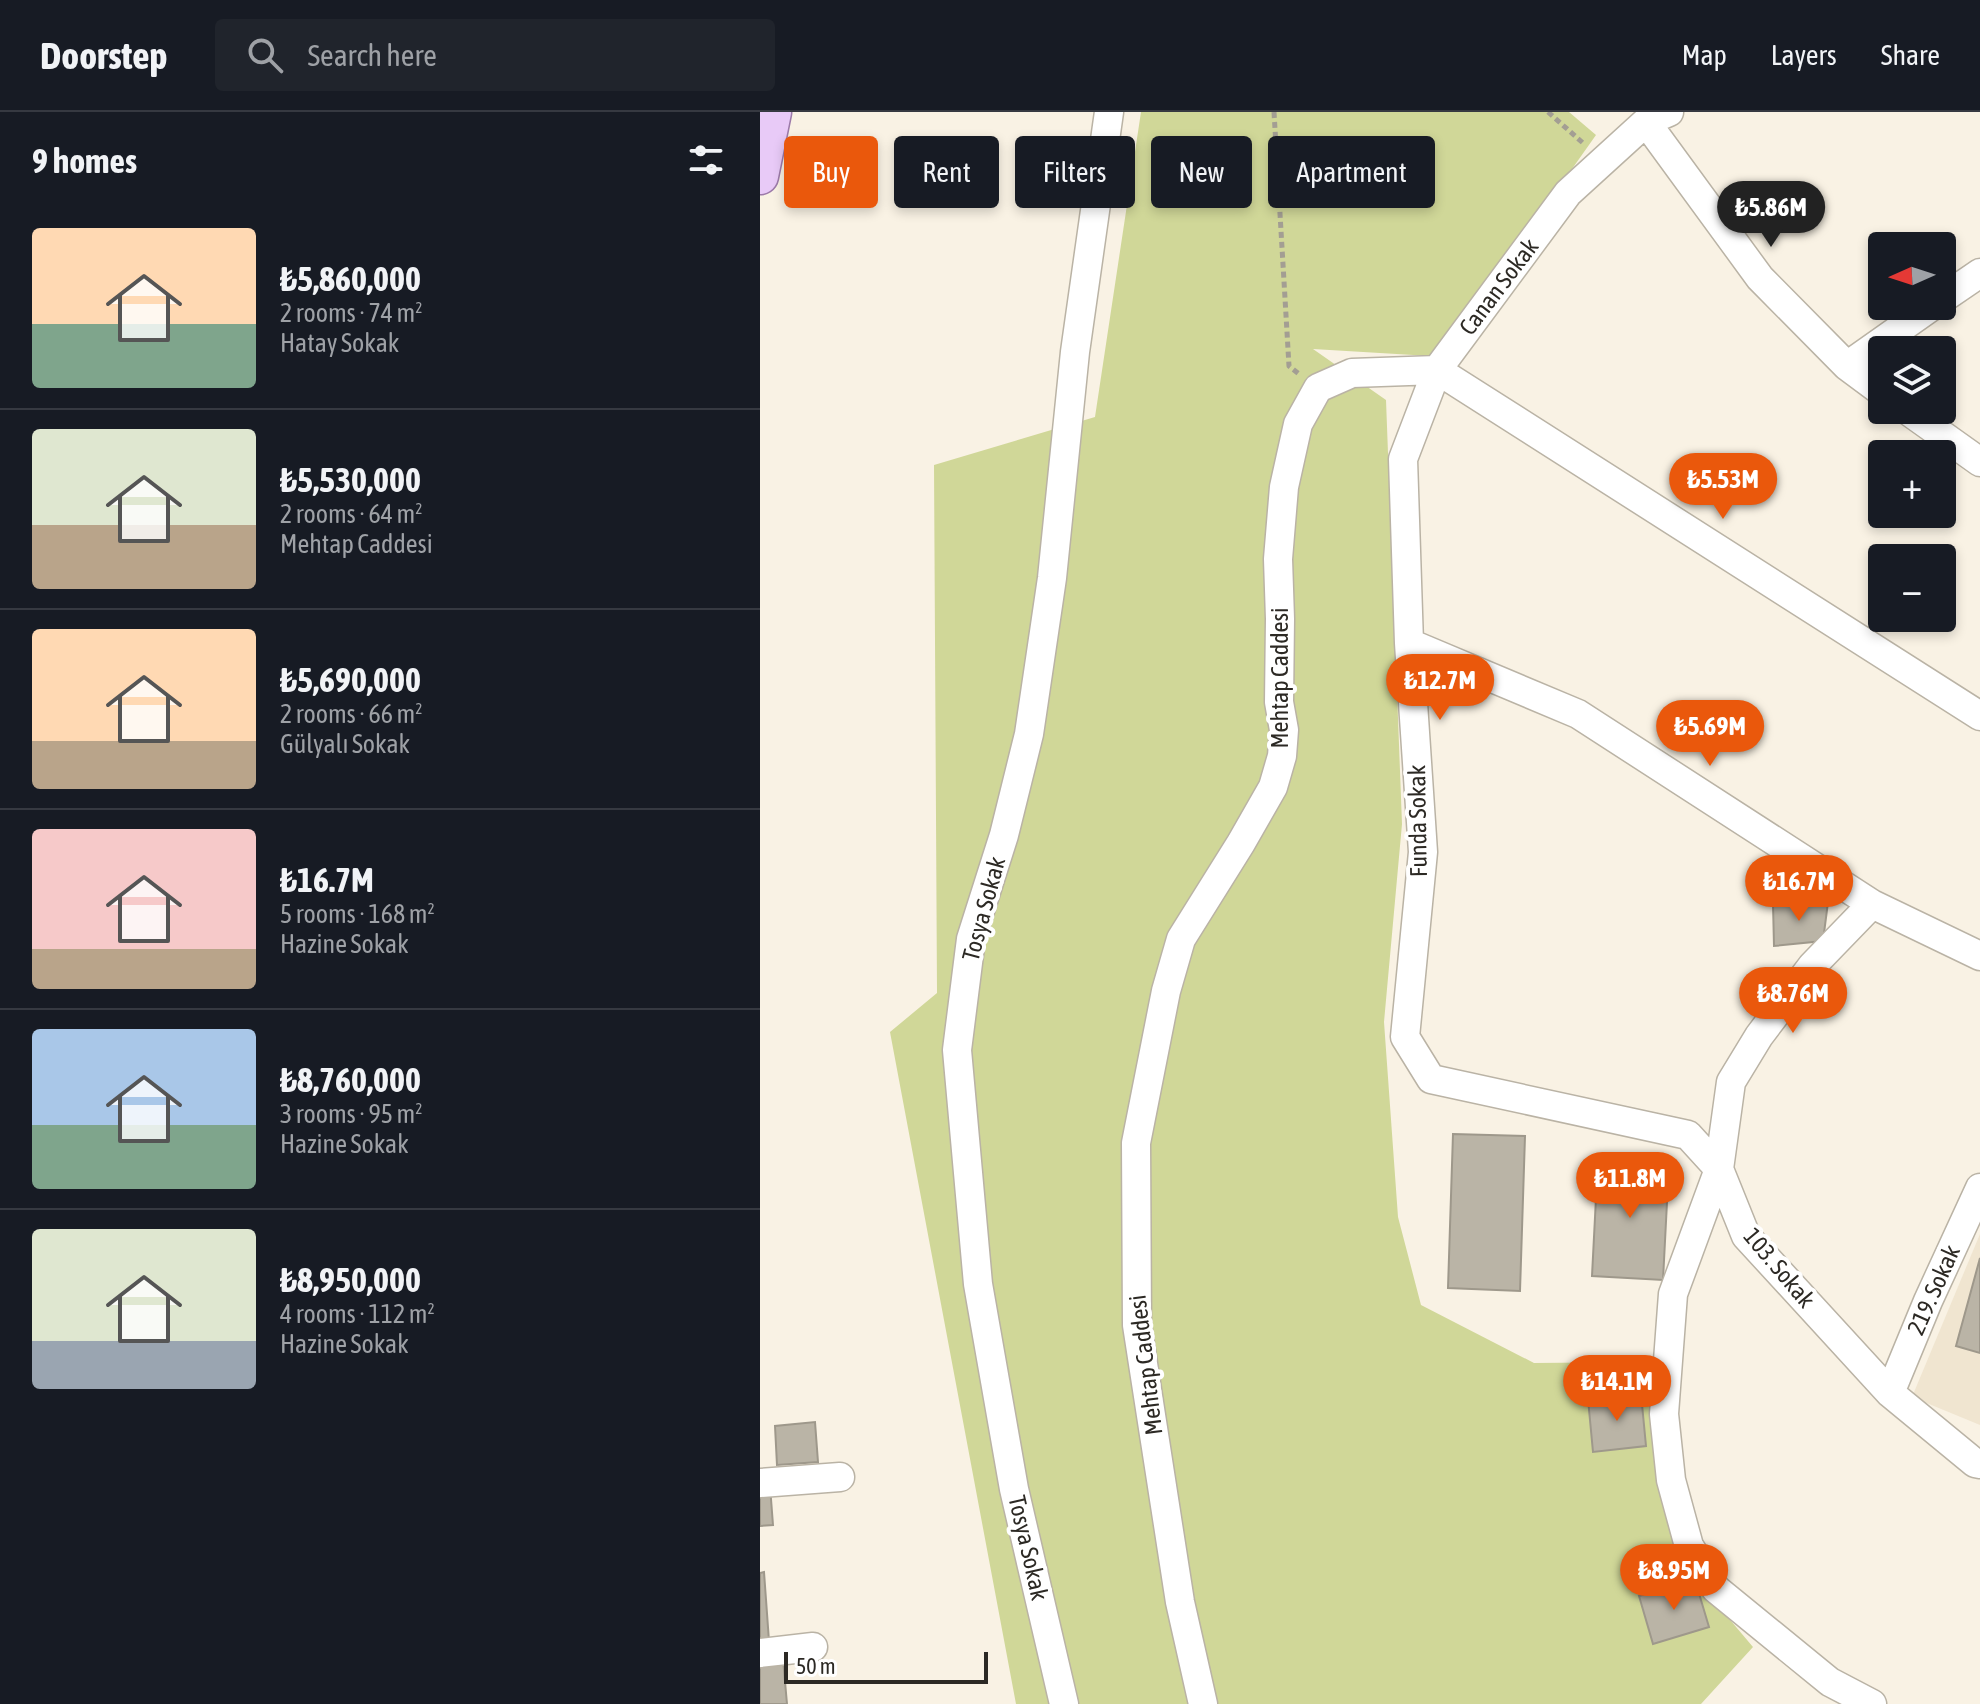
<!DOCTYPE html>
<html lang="en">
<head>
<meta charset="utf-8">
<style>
  body { margin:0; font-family:"Asap Condensed",sans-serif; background:#20242c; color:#f1f3f6; height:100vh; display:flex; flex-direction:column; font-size:30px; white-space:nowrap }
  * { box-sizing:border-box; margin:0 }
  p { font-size:26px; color:#9ea1a6 }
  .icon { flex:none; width:44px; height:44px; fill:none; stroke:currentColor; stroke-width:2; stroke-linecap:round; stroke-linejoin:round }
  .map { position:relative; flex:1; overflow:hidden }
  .panel { display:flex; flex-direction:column; background:#171b24; width:760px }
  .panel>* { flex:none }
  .hud { position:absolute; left:24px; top:24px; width:760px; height:72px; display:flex; gap:16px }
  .needle { width:52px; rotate:267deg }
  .buttons { position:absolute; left:1108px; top:120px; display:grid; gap:16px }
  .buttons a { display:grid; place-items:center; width:88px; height:88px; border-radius:8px; background:#171b24; box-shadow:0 4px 12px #0003; font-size:40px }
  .scale { position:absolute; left:24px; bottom:20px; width:204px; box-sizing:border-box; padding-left:8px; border:4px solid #2c2924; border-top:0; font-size:22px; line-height:28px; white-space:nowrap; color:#2c2924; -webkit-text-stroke:6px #fff; paint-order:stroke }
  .price { position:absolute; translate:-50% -68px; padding:0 18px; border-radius:28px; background:#ea580c; color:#fff; font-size:26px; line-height:52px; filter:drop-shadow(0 2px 4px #0008) }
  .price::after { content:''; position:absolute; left:50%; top:48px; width:24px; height:18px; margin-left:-12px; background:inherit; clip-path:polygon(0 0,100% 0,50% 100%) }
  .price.selected { background:#222; color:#fff }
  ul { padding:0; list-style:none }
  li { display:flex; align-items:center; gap:24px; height:200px; padding:0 32px }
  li+li { border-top:2px solid #363941 }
  li span { display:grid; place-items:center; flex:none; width:224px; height:160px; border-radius:8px; color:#555 }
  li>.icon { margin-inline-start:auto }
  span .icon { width:96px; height:96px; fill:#fffc; stroke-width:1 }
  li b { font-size:34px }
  h2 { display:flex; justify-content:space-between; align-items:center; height:96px; padding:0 32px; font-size:34px }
  .tag { padding:0 28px; border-radius:8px; background:#171b24; box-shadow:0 4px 12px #0003; font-size:28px; line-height:72px }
  .tag.selected { background:#ea580c; color:#fff }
  header { display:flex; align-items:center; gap:48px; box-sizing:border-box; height:112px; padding:0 40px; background:#171b24; border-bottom:2px solid #363941 }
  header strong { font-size:38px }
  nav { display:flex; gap:44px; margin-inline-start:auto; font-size:28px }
  .search { width:560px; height:72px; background:#20242c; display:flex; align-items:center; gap:20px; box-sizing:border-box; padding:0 28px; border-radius:8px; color:#9ea1a6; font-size:30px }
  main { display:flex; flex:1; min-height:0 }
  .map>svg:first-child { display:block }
  .built { fill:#f0e5d0 }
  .green { fill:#d0d798 }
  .building { fill:#bab4a6; stroke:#9e988b; stroke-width:2 }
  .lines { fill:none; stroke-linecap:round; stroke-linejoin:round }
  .minor-casing { stroke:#bab3a5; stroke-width:31 }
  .major-casing { stroke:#9c7aa9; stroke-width:39 }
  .path { stroke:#a39e93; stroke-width:5; stroke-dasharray:6 4; stroke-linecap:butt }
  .minor { stroke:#fff; stroke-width:28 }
  .major { stroke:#e8caf7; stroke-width:36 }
  .labels { text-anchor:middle; stroke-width:8; stroke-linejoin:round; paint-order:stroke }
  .street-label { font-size:24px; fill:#2c2924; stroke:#fff }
</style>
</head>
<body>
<header>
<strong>Doorstep</strong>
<div class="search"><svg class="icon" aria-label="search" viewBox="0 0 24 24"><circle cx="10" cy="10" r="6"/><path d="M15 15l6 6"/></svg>Search here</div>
<nav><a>Map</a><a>Layers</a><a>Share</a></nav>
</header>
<main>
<section class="panel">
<h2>9 homes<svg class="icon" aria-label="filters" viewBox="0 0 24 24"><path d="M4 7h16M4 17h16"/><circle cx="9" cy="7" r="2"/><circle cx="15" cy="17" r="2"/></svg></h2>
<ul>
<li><span style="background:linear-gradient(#ffd9b3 60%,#7fa58c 0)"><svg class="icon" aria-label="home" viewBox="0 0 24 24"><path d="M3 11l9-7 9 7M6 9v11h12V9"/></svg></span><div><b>₺5,860,000</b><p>2 rooms · 74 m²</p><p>Hatay Sokak</p></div></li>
<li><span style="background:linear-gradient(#dfe7d0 60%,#b9a48a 0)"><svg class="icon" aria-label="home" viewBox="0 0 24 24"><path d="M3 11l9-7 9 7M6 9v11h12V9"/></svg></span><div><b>₺5,530,000</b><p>2 rooms · 64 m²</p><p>Mehtap Caddesi</p></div></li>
<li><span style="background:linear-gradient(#ffd9b3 70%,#b9a48a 0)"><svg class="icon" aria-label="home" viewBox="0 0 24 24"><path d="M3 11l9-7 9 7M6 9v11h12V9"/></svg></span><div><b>₺5,690,000</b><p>2 rooms · 66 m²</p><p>Gülyalı Sokak</p></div></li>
<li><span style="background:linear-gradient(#f6c9c9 75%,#b9a48a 0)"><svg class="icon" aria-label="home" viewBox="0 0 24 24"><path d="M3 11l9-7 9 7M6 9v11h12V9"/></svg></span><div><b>₺16.7M</b><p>5 rooms · 168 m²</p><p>Hazine Sokak</p></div></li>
<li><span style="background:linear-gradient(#a9c7e8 60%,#7fa58c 0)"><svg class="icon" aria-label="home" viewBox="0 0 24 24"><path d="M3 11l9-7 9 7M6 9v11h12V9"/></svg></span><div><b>₺8,760,000</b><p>3 rooms · 95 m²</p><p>Hazine Sokak</p></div></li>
<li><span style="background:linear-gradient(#dfe7d0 70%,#9aa5b1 0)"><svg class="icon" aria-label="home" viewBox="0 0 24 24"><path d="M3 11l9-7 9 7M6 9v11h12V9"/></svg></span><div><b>₺8,950,000</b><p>4 rooms · 112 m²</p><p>Hazine Sokak</p></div></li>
</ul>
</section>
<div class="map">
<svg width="1220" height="1592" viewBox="0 0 1220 1592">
  <rect width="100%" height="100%" fill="#f9f2e4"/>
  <path class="built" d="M1220,1122V1313L1152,1285Z"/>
  <path class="green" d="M381,0H809L836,23L713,197L670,244L553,237L626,288L642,712L624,910L638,1105L661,1193L774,1251L884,1250L927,1457L993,1535L941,1592H256L130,920L177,881L174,353L335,305Z"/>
  <path class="building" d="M1068,790L1063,829L1014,834L1013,792Z
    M693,1022L765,1024L760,1179L688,1176Z
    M838,1047L909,1051L903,1168L832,1164Z
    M1220,1146V1241L1196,1234Z
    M881,1282L886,1334L833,1340L828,1287Z
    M55,1310L58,1350L17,1353L15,1314Z
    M10,1374L13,1413L0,1414V1375Z
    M4,1460L9,1529L0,1530V1461Z
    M935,1468L949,1515L893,1532L879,1484Z
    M23,1547L27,1592H0V1549Z"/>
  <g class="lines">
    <defs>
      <path id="minor" d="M909,0L886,10L808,81L677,258L643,347L649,531L663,740L645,925L671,967L928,1023L959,1057L986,1124L1130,1281L1215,1351L1220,1352
        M886,10L1000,166L1087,254L1122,280
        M1182,187L1220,161
        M1087,254L1172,194
        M1147,298L1220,350
        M649,531L818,602L1112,792L1220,844
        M1130,1281L1168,1189L1220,1076
        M0,1371L80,1365
        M0,1541L53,1535
        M304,1592L254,1377L218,1172L197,938L211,827L244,723L269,622L292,466L315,240L349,0
        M443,1592L420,1490L377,1213L376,1031L406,879L421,827L481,731L513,675L522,644L524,618L519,590L520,507L518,447L524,375L538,312L558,276L592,261L677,258L1220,604
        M1112,1592L1070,1570L956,1477L929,1434L911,1368L904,1302L913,1182L959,1057L971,970L999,924L1052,854L1112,792"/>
      <path id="major" d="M0,64L13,0"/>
    </defs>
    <use href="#minor" class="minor-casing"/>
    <use href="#major" class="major-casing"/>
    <path class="path" d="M514,0L529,254L539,262
      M788,0L823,31"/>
    <use href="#minor" class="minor"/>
    <use href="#major" class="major"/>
  </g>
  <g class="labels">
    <g class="street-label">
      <text transform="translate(739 175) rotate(-53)" y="8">Canan Sokak</text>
      <text transform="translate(520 566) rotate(-90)" y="8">Mehtap Caddesi</text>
      <text transform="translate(658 709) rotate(-91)" y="8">Funda Sokak</text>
      <text transform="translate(224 797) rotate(-75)" y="8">Tosya Sokak</text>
      <text transform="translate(1019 1156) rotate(50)" y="8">103. Sokak</text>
      <text transform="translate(1174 1178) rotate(-66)" y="8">219. Sokak</text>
      <text transform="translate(386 1253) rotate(-97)" y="8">Mehtap Caddesi</text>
      <text transform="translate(268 1436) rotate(77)" y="8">Tosya Sokak</text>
    </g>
  </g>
</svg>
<div class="buttons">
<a><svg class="needle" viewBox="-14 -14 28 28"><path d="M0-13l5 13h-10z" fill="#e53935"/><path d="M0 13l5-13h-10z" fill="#9ea1a6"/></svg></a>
<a><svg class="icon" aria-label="layers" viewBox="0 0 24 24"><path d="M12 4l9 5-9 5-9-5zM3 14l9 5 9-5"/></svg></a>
<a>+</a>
<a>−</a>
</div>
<div class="scale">50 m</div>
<b class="price selected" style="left:1011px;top:137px">₺5.86M</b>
<b class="price" style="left:963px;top:409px">₺5.53M</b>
<b class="price" style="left:680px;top:610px">₺12.7M</b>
<b class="price" style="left:950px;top:656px">₺5.69M</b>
<b class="price" style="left:1039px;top:811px">₺16.7M</b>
<b class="price" style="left:1033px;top:923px">₺8.76M</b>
<b class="price" style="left:870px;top:1108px">₺11.8M</b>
<b class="price" style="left:857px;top:1311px">₺14.1M</b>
<b class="price" style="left:914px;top:1500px">₺8.95M</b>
<div class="hud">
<a class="tag selected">Buy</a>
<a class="tag">Rent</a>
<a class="tag">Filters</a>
<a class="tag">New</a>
<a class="tag">Apartment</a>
</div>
</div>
</main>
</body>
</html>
